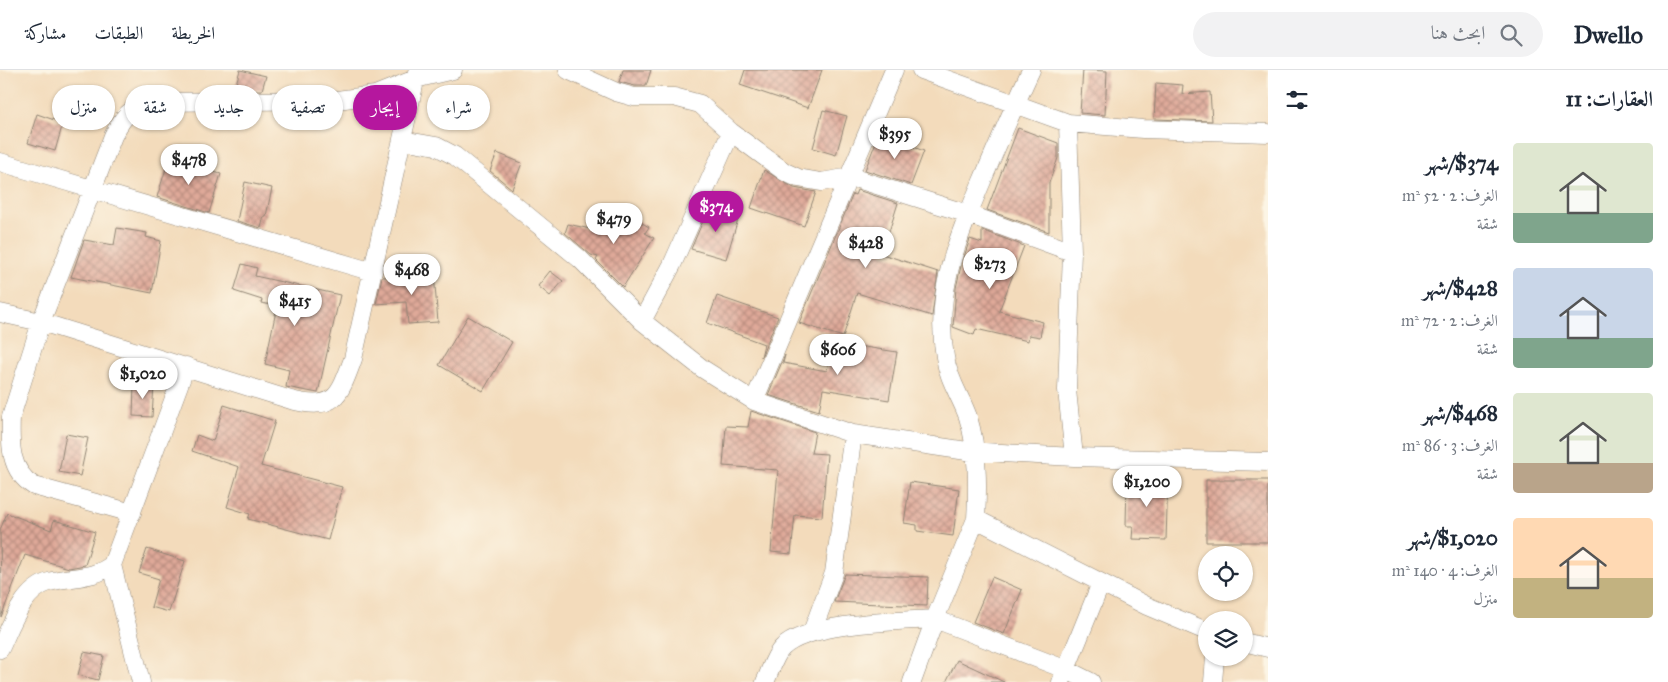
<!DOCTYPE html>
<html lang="ar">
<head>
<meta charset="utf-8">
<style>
  body { margin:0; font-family:"IM FELL Great Primer",Amiri,serif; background:#f2f2f3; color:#1f2937; direction:rtl; height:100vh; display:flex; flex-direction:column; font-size:19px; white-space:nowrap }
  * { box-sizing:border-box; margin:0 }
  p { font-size:16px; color:#747a83 }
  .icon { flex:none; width:28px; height:28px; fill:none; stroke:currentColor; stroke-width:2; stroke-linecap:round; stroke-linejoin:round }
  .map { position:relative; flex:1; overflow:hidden; direction:ltr }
  .drawer { display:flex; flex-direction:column; background:#fff; width:400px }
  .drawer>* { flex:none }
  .guide { position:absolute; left:15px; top:15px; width:475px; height:45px; direction:rtl; display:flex; gap:10px }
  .fabs { position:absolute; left:1198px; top:476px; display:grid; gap:10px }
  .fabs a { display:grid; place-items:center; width:55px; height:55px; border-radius:50%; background:#fff; box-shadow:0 1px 4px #0004; font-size:25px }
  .price { position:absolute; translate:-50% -42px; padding:0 11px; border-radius:18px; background:#fff; color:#222; font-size:16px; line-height:32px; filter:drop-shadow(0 1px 2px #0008) }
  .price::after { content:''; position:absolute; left:50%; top:30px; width:15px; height:11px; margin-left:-8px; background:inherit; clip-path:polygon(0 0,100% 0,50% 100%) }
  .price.on { background:#b5179e; color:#fff }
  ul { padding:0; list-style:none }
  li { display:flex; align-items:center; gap:15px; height:125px; padding:0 15px }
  li span { display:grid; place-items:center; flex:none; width:140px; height:100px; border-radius:5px; color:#555 }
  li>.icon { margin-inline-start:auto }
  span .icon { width:60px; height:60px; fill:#fffc; stroke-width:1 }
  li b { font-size:21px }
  h2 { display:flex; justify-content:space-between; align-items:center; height:60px; padding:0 15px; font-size:21px }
  .chip { padding:0 18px; border-radius:22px; background:#fff; box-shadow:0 1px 4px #0004; font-size:18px; line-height:45px }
  .chip.on { background:#b5179e; color:#fff }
  header { display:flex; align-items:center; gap:30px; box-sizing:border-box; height:70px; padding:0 25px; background:#fff; border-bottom:1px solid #e0e1e3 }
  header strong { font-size:24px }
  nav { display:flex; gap:28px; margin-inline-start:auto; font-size:18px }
  .search { width:350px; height:45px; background:#f2f2f3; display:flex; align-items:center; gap:12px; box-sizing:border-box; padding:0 18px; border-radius:28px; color:#747a83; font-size:19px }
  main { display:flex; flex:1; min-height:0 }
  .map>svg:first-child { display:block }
  .building { fill:url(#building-cross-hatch) }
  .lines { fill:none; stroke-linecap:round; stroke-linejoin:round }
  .street-casing { stroke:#8f8373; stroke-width:19 }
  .street { stroke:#fff; stroke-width:18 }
</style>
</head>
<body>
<header>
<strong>Dwello</strong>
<div class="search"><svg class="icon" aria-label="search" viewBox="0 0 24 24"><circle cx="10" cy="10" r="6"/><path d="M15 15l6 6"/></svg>ابحث هنا</div>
<nav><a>الخريطة</a><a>الطبقات</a><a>مشاركة</a></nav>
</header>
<main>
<section class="drawer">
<h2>العقارات: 11<svg class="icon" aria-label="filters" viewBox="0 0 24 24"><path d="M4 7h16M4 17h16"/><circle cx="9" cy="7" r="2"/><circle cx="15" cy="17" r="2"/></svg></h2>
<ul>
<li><span style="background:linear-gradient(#dfe7d0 70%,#7fa58c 0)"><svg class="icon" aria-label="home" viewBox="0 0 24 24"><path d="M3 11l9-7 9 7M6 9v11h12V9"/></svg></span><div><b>$374/شهر</b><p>الغرف: 2 · 52 m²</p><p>شقة</p></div></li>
<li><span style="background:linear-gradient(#c9d6e8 70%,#7fa58c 0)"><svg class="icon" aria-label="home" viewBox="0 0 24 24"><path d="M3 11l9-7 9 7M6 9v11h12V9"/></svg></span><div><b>$428/شهر</b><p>الغرف: 2 · 72 m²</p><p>شقة</p></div></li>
<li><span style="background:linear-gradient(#dfe7d0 70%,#b9a48a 0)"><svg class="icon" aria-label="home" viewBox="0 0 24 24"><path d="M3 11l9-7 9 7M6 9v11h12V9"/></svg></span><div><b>$468/شهر</b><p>الغرف: 3 · 86 m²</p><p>شقة</p></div></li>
<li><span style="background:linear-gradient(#ffd9b3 60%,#c2b280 0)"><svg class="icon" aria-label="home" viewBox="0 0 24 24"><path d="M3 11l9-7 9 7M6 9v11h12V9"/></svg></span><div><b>$1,020/شهر</b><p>الغرف: 4 · 140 m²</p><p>منزل</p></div></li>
</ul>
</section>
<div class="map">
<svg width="1268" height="612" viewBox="0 0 1268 612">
  <defs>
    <pattern id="building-cross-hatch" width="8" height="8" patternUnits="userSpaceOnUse" patternTransform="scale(1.25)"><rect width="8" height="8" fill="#dfa999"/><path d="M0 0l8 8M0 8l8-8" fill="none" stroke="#b58a7d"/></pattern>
  </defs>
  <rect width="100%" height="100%" fill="#fcf5e5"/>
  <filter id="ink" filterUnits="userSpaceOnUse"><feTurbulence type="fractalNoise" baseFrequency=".02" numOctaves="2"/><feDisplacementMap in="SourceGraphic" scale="10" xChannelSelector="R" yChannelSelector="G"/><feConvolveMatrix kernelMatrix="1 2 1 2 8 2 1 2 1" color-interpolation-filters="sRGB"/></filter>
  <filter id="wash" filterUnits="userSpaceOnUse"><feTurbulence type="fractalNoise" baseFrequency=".0096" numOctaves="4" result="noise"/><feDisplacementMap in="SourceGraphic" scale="20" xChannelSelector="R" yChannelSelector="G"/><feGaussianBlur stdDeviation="1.12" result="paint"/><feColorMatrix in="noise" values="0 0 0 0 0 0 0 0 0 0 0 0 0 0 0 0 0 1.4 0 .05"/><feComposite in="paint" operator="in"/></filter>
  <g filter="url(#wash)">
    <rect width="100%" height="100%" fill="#f3dbbb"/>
    <g id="blocks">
      <path class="building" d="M240,0L266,6L262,20L234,21Z
        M623,0H651L646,16H635L619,12Z
        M745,0H822L808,38L740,15Z
        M1083,0L1107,1L1105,45L1080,43Z
        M1156,13L1183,15L1182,24L1210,22L1212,51L1154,49Z
        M823,40L847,46L836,85L813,78Z
        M37,44L63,53L55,81L28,73Z
        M1018,58L1058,73V88L1049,113V162L987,140Z
        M879,64L924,81L911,115L865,100Z
        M497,83L522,93L512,119L490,101Z
        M169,89L221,104L209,143L157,127Z
        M764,100L794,118L816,122L804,156L751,138Z
        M245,112L272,118L266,146H264L261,158L237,151Z
        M857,120L898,133L882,184L938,202L932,246L857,223L843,267L799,253L853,124L855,125Z
        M709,137L739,146L726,189L691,179Z
        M609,145L622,153L625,148L635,154L637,150L649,157L645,163L654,168L623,217L596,190L598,187L591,185L565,163L568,154L599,161Z
        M117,158L147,163L146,167L161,171L152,223L71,207L84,170L114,175Z
        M982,160L1024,176L999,241L1043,252L1040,267L1029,265L1028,271L976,259L974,265L953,257L956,218L961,196L970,169L982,173Z
        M242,194L257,198L255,206L340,225L318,323L286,317L289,300L265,294L277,236L261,233L262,230L234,221Z
        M550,201L563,211L550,226L538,216Z
        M434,204L438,252L408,254L406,232L376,234L382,207Z
        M717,226L778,247L761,287L764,274L707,253Z
        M468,246L512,272L483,321L439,295Z
        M832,272L897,282L889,330L823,319L819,341L768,325L785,285L783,293L827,301Z
        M134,314H154L152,347L133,346Z
        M224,335L275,351L261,396L342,417L328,470L248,449L250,444L227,437L239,397L192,381L197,365L213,371Z
        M751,341L815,362L811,383L827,384L822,447L795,445L791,484L771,482L778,400L723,396L726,356L748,357Z
        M66,364L88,368L80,406L59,402Z
        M1127,407L1168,408L1166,470L1132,469L1133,456H1126Z
        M1206,410H1268V472H1206Z
        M910,412L959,419L953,466L917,461V455L904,453Z
        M7,443L51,460L54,450L95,462L85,495L69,498L25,485L1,547L0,460Z
        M147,479L185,491L169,542L151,537L159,509L139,503Z
        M845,504L928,507L927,536L834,532Z
        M992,507L1022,520L1004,564L973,552Z
        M84,582L104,586L98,610L78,605Z
        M957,590L1004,612H946Z"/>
    </g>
  </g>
  <g filter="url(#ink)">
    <use href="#blocks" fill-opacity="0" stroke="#8f8373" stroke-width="1"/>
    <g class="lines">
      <defs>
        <path id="street" d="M568,0L616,22L634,27H674L700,34L731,62L785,102L798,108L821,112L851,107L968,144L1072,182
          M921,0L1068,53
          M1031,0C1015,34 1000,69 985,104C960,163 933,222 945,287C948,309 961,327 968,347C978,380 978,415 976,449L1147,536L1206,561
          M402,70L436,76L455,86L580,189L642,251L703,299L754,331L853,364L967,381L1074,387L1268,392
          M0,92L373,202
          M0,243L41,252L291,330C335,341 339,327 353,289L417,2
          M642,251L672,195L731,62
          M754,331L894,0
          M1074,387L1067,320L1072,182L1068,53L1143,59L1268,63
          M132,443L34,416C9,401 10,373 11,347L41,252L113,66C126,40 134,35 162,32L337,30L375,25L415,9L453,0
          M112,495L141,612
          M812,562L834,503L853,364
          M1244,572L1268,578
          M0,579C11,556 22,520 49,512C56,510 65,509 72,508C87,506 100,504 112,495L186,296
          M765,612C770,602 774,586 782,578C808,552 899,551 935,549L976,449
          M912,612L935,549L1067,600L1091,612
          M1061,612L1101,513
          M1213,612L1215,588"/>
      </defs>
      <use href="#street" class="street-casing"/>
      <use href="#street" class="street"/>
    </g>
  </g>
</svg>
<div class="fabs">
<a><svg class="icon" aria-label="locate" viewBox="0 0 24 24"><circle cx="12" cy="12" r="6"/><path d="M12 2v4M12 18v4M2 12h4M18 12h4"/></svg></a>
<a><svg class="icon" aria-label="layers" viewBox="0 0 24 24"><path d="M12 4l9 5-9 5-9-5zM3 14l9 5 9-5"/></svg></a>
</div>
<b class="price" style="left:895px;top:90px">$395</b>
<b class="price" style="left:189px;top:116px">$478</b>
<b class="price on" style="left:716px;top:163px">$374</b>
<b class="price" style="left:614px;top:175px">$479</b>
<b class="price" style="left:866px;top:199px">$428</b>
<b class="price" style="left:990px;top:220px">$273</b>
<b class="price" style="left:412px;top:226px">$468</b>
<b class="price" style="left:295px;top:257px">$415</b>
<b class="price" style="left:838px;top:306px">$606</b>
<b class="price" style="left:143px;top:330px">$1,020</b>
<b class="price" style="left:1147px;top:438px">$1,200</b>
<div class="guide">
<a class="chip">شراء</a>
<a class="chip on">إيجار</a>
<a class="chip">تصفية</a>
<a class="chip">جديد</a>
<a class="chip">شقة</a>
<a class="chip">منزل</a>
</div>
</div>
</main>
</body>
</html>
